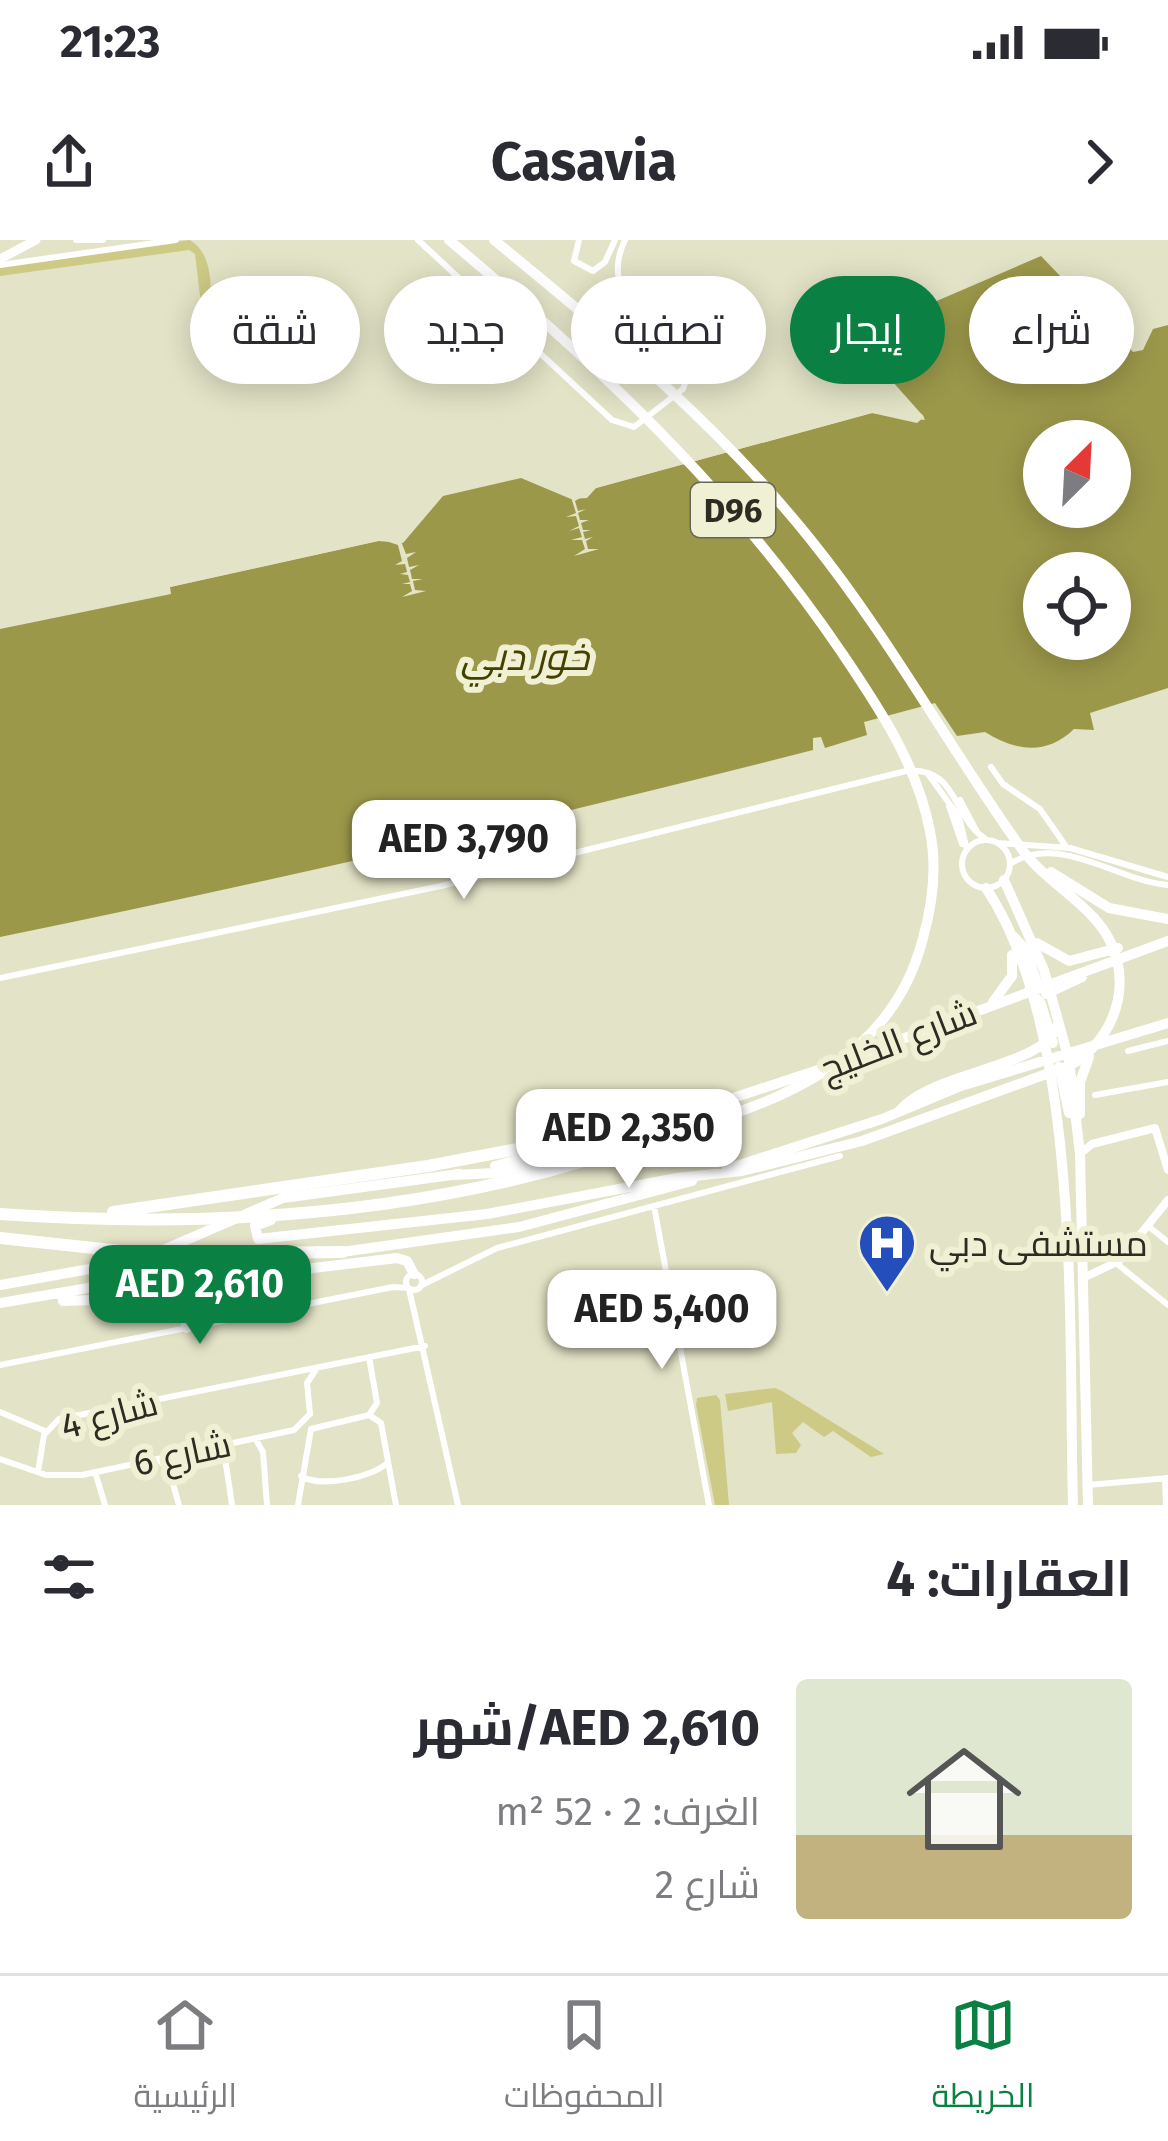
<!DOCTYPE html>
<html lang="ar">
<head>
<meta charset="utf-8">
<style>
  body { margin:0; font-family:"Fira Sans",Cairo,sans-serif; background:#f2f2f3; color:#2b2b33; direction:rtl; height:100vh; display:flex; flex-direction:column; font-size:45px; white-space:nowrap }
  * { box-sizing:border-box; margin:0 }
  p { font-size:39px; color:#7c7c81 }
  .icon { flex:none; width:66px; height:66px; fill:none; stroke:currentColor; stroke-width:2; stroke-linecap:round; stroke-linejoin:round }
  .map { position:relative; height:1265px; overflow:hidden; direction:ltr }
  .details { display:flex; flex-direction:column; background:#fff; flex:1 }
  .details>* { flex:none }
  .top-card { position:absolute; left:36px; top:36px; width:1098px; height:108px; direction:rtl; display:flex; gap:24px }
  .needle { width:78px; rotate:24deg }
  .controls { position:absolute; left:1023px; top:180px; display:grid; gap:24px }
  .controls a { display:grid; place-items:center; width:108px; height:108px; border-radius:50%; background:#fff; box-shadow:0 6px 30px #0003; font-size:60px }
  .price { position:absolute; translate:-50% -102px; padding:0 27px; border-radius:24px; background:#fff; color:#222; font-size:39px; line-height:78px; filter:drop-shadow(0 3px 6px #0008) }
  .price::after { content:''; position:absolute; left:50%; top:72px; width:36px; height:27px; margin-left:-18px; background:inherit; clip-path:polygon(0 0,100% 0,50% 100%) }
  .price.on { background:#0b8043; color:#fff }
  ul { padding:0; list-style:none }
  li { display:flex; align-items:center; gap:36px; height:300px; padding:0 36px }
  li+li { border-top:3px solid #e1e1e2 }
  li span { display:grid; place-items:center; flex:none; width:336px; height:240px; border-radius:12px; color:#555 }
  li>.icon { margin-inline-start:auto }
  span .icon { width:144px; height:144px; fill:#fffc; stroke-width:1 }
  li b { font-size:51px }
  h2 { display:flex; justify-content:space-between; align-items:center; height:144px; padding:0 36px; font-size:51px }
  .chip { padding:0 42px; border-radius:54px; background:#fff; box-shadow:0 6px 30px #0003; font-size:42px; line-height:108px }
  .chip.on { background:#0b8043; color:#fff }
  .status { display:flex; justify-content:space-between; align-items:center; height:84px; padding:0 60px; background:#fff; direction:ltr }
  .status svg { height:33px; fill:currentColor }
  header { display:flex; justify-content:space-between; align-items:center; height:156px; padding:0 36px; background:#fff; font-size:54px; font-weight:700 }
  .tab-bar { display:flex; justify-content:space-around; align-items:center; height:168px; border-top:3px solid #e1e1e2; background:#fff; font-size:33px; color:#7c7c81 }
  .tab-bar a { display:grid; justify-items:center; gap:6px }
  .tab-bar .on { color:#0b8043 }
  .map>svg:first-child { display:block }
  .green { fill:#cdca86 }
  .water { fill:#9c984a; fill-rule:evenodd }
  .pier { fill:#e3e3c7 }
  .lines { fill:none; stroke-linecap:round; stroke-linejoin:round }
  .minor { stroke:#fff; stroke-width:6 }
  .tertiary { stroke:#fff; stroke-width:8 }
  .secondary { stroke:#fff; stroke-width:9 }
  .primary { stroke:#fff; stroke-width:10 }
  .trunk { stroke:#fff; stroke-width:12 }
  .labels { text-anchor:middle; stroke-width:12; stroke-linejoin:round; paint-order:stroke }
  .shield { fill:#f0f0d4; stroke:#676757; stroke-width:3 }
  .shield-label { font-size:33px; font-weight:bold; fill:#2c2c22 }
  .street-label { font-size:36px; fill:#2c2c22; stroke:#f0f0d4 }
  .poi-label { font-size:36px; fill:#2c2c22; stroke:#f0f0d4; text-anchor:start }
  .water-label { font-size:39px; font-style:italic; fill:#434000; stroke:#f0f0d4 }
</style>
</head>
<body>
<div class="status"><b>21:23</b><svg viewBox="0 0 49 12"><path d="M0 12V9h3v3zM5 12V6h3v6zM10 12V3h3v9zM15 12V0h3v12zM26 1h20v11H26zM47 4h2v5h-2z"/></svg></div>
<header><svg class="icon" aria-label="forward" viewBox="0 0 24 24"><path d="M9 5l7 7-7 7"/></svg>Casavia<svg class="icon" aria-label="share" viewBox="0 0 24 24"><path d="M12 15V3M7 8l5-5 5 5M5 13v7h14v-7"/></svg></header>
<div class="map">
<svg width="1168" height="1265" viewBox="0 0 1168 1265">
  <rect width="100%" height="100%" fill="#e3e3c7"/>
  <path class="green" d="M190,0C219,17 211,70 205,98L195,14L189,10L0,36V28L18,24Z
    M775,1148L782,1151L884,1214L871,1217L833,1191L824,1197L803,1182L792,1193L801,1205L796,1213L776,1214L772,1162L728,1171L725,1154Z
    M716,1155L720,1160L729,1265H715L696,1165L697,1158Z"/>
  <path class="water" d="M1041,16L1133,112L1143,110L1153,89L1168,85V448L1090,473L1094,490L1074,489C1045,517 1014,510 985,492L957,496L935,463L864,482L867,495L825,508L821,497L813,498V510C543,579 273,641 0,697V389L171,354L170,347L378,301L403,303L443,256L521,238L571,259L587,258L596,248L872,173L917,183L924,177L853,97ZM1044,201H1110V267H1044ZM1044,333H1110V399H1044Z"/>
  <path class="pier" d="M872,168L922,174L925,180L872,173L596,248L575,261L578,271L586,269L578,273L580,280H589L581,283L583,290H591L583,292L585,299L593,297L586,301L588,309H599L574,316L585,309L582,300H571L582,297L579,288L569,291L579,286L576,276L566,277L576,273L570,254L575,258L593,243Z
    M381,295L399,296L406,314L416,312L407,318L409,327L419,325L410,330L412,339H423L413,341L415,350L426,351L402,357L412,351L410,344H402L410,342L408,335L400,334L407,332L405,324L395,325L402,321L398,305L383,300L170,347L169,342Z"/>
  <g class="lines">
    <path class="minor" d="M76,0H103
      M418,0L612,180L634,187L683,149L690,129C670,82 594,64 625,0
      M579,0L574,21L593,31L605,22L615,0
      M0,25L176,0
      M991,527L1003,544L1040,569L1065,605
      M928,534L959,577L967,610
      M960,560L976,590
      M949,566L962,604
      M962 624a24 24 0 1 1 48 0a24 24 0 1 1-48 0Z
      M998,603L1070,608L1168,637
      M1010,624C1059,592 1117,641 1168,645
      M0,738L441,646L906,531C959,526 951,578 987,600
      M1128,811L1168,801
      M1095,855L1168,842
      M654,966L709,1265
      M1148,986L1168,1002
      M1116,1023L1168,1065
      M406 1042a8 8 0 1 1 16 0a8 8 0 1 1-16 0Z
      M422,1045L497,1008L840,916
      M409,1049L458,1265
      M0,1125L393,1047L408,1048
      M0,1172L45,1191
      M310,1174L307,1143L317,1128
      M369,1175L381,1183L396,1265
      M369,1175L377,1163L369,1117
      M255,1198L263,1212L267,1265
      M228,1204L225,1218L232,1265
      M0,1219L46,1235H82L294,1190L310,1174
      M159,1220L169,1230L179,1265
      M38,1232L44,1195L59,1179L425,1106
      M95,1232L105,1265
      M301,1236C319,1248 372,1238 387,1223
      M1165,1238L1166,1265
      M1088,1245L1168,1238
      M298,1265L311,1189L369,1175"/>
    <path class="tertiary" d="M1081,913L1092,904L1155,888L1168,930
      M1083,1038L1119,1021L1168,960"/>
    <path class="secondary" d="M0,19L36,0"/>
    <path class="primary" d="M449,0C599,126 731,249 842,413C879,468 917,524 930,591C937,627 933,663 923,698C892,822 775,866 663,894
      M1051,632L1109,668L1168,679
      M1004,640L1044,730L1069,820L1080,914L1088,1265
      M986,648C1083,793 1068,1093 1073,1265
      M1013,696L1025,709L1039,748
      M1037,703L1069,721L1118,708
      M1029,750L1041,764L1053,803
      M1046,754L1082,737
      M993,762L1012,736V715
      M856,816L1168,701
      M1059,827L1069,873
      M900,870C934,831 1043,828 1057,786
      M1080,874V842L1089,817
      M657,883L827,827
      M495,926L587,901
      M727,929L882,879L961,846L1168,783
      M454,935L495,933L621,904
      M271,980L255,986L258,999L487,974L677,938L742,931L862,901L1071,825C1109,802 1128,759 1116,716C1102,667 1049,648 1021,608C949,507 889,397 811,300C719,185 608,93 494,0
      M335,1013L519,987L692,941
      M216,1029L201,1039L208,1052L305,1029L397,1018L407,1021L414,1034
      M0,1045L140,1020L283,958L459,934
      M179,1056L187,1088
      M63,1061L212,1056
      M0,1063L263,1018"/>
    <path class="trunk" d="M113,972L428,926L664,881
      M0,974C225,990 458,973 670,892
      M0,998L149,1014L343,1012"/>
  </g>
  <defs>
    <symbol id="hospital-pin" viewBox="-11 -11 22 30"><path d="M0 17L-7.5 6A9.5 9.5 0 1 1 7.5 6Z" fill="#234ebc" stroke="#f0f0d4"/><path d="M-5-5h3v3.5h4V-5h3V5h-3V1.5h-4V5h-3Z" fill="#fff"/></symbol>
  </defs>
  <g fill-rule="evenodd">
    <use href="#hospital-pin" x="854" y="970" width="66" height="90"/>
  </g>
  <g class="labels">
    <rect class="shield" x="691" y="243" width="84" height="54" rx="9"/>
    <g class="shield-label">
      <text x="733" y="282">D96</text>
    </g>
    <g class="street-label">
      <text transform="translate(898 800) rotate(-21)" y="13">شارع الخليج</text>
      <text transform="translate(109 1174) rotate(-15)" y="13">شارع 4</text>
      <text transform="translate(182 1213) rotate(-12)" y="13">شارع 6</text>
    </g>
    <g class="poi-label">
      <text x="929" y="1016">مستشفى دبي</text>
    </g>
    <g class="water-label">
      <text x="525" y="430">خور دبي</text>
    </g>
  </g>
</svg>
<div class="controls">
<a><svg class="needle" viewBox="-14 -14 28 28"><path d="M0-13l5 13h-10z" fill="#e53935"/><path d="M0 13l5-13h-10z" fill="#7c7c81"/></svg></a>
<a><svg class="icon" aria-label="locate" viewBox="0 0 24 24"><circle cx="12" cy="12" r="6"/><path d="M12 2v4M12 18v4M2 12h4M18 12h4"/></svg></a>
</div>
<b class="price" style="left:464px;top:662px">AED 3,790</b>
<b class="price" style="left:629px;top:951px">AED 2,350</b>
<b class="price on" style="left:200px;top:1107px">AED 2,610</b>
<b class="price" style="left:662px;top:1132px">AED 5,400</b>
<div class="top-card">
<a class="chip">شراء</a>
<a class="chip on">إيجار</a>
<a class="chip">تصفية</a>
<a class="chip">جديد</a>
<a class="chip">شقة</a>
</div>
</div>
<section class="details">
<h2>العقارات: 4<svg class="icon" aria-label="filters" viewBox="0 0 24 24"><path d="M4 7h16M4 17h16"/><circle cx="9" cy="7" r="2"/><circle cx="15" cy="17" r="2"/></svg></h2>
<ul>
<li><span style="background:linear-gradient(#dfe7d0 65%,#c2b280 0)"><svg class="icon" aria-label="home" viewBox="0 0 24 24"><path d="M3 11l9-7 9 7M6 9v11h12V9"/></svg></span><div><b>AED 2,610/شهر</b><p>الغرف: 2 · 52 m²</p><p>شارع 2</p></div></li>
</ul>
</section>
<nav class="tab-bar">
<a class="on"><svg class="icon" aria-label="map" viewBox="0 0 24 24"><path d="M3 6l6-2 6 2 6-2v14l-6 2-6-2-6 2zM9 4v14M15 6v14"/></svg>الخريطة</a>
<a><svg class="icon" aria-label="saved" viewBox="0 0 24 24"><path d="M7 4h10v16l-5-4-5 4z"/></svg>المحفوظات</a>
<a><svg class="icon" aria-label="home" viewBox="0 0 24 24"><path d="M3 11l9-7 9 7M6 9v11h12V9"/></svg>الرئيسية</a>
</nav>
</body>
</html>
